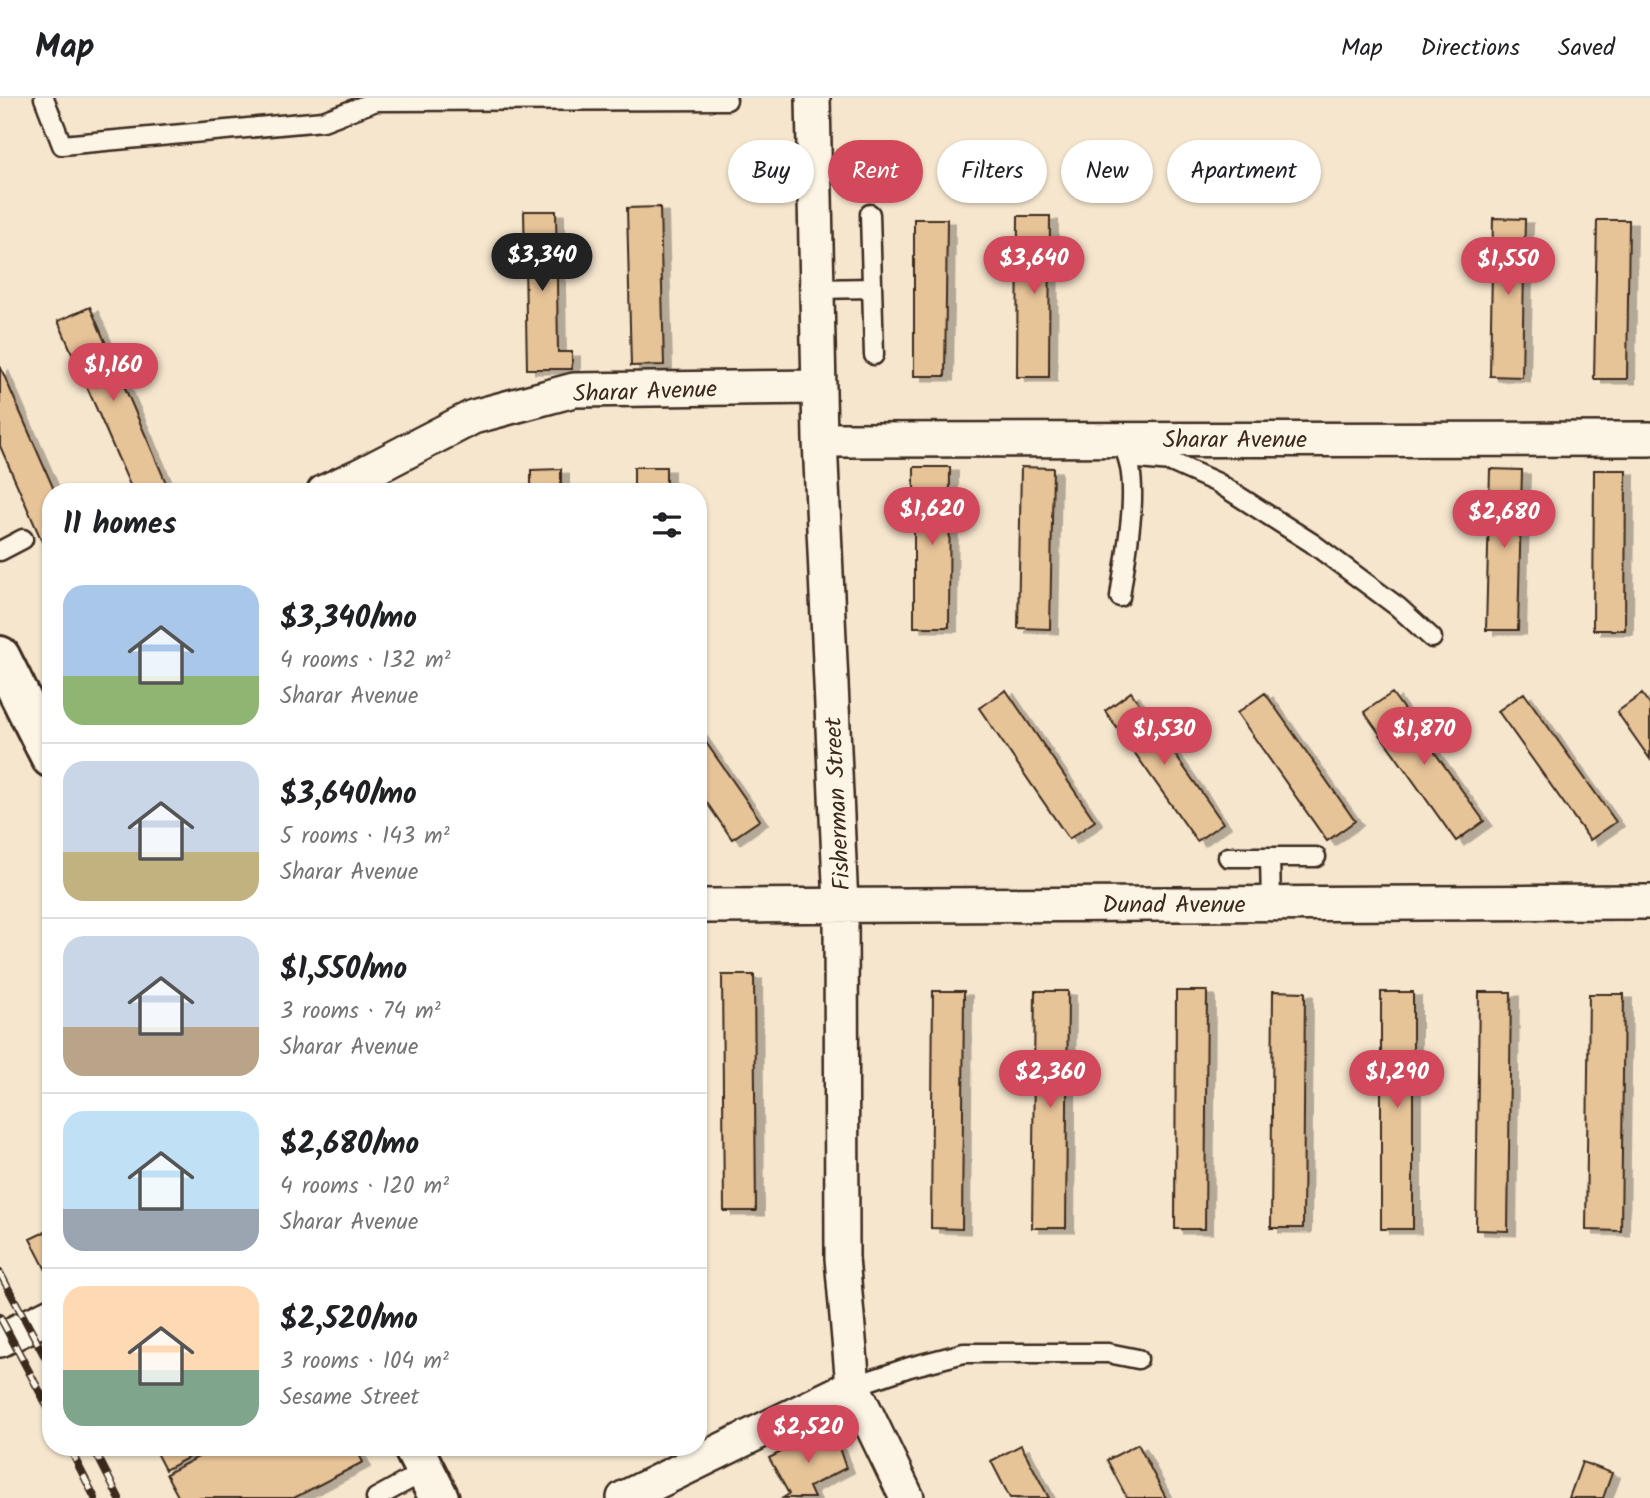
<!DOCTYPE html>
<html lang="en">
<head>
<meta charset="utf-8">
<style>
  body { margin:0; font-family:Kalam,sans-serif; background:#f2f2f2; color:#202124; height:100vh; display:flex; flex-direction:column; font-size:26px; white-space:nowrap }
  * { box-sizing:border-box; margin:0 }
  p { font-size:23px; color:#757577 }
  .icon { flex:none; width:38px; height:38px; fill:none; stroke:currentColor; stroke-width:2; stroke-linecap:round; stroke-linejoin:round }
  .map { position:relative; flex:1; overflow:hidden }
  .details { position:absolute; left:42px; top:385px; width:665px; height:973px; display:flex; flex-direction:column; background:#fff; border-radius:28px; box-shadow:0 2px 5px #0004 }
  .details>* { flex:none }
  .banner { position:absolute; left:728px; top:42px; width:665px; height:63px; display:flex; gap:14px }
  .price { position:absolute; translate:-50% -60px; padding:0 16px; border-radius:24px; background:#d1495b; color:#fff; font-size:23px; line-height:46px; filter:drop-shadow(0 2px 4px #0008) }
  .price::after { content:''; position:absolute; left:50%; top:42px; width:21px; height:16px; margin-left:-10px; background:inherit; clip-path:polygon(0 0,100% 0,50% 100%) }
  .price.active { background:#222; color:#fff }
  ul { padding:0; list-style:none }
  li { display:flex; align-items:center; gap:21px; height:175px; padding:0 21px }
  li+li { border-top:2px solid #e0e0e0 }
  li span { display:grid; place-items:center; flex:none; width:196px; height:140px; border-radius:21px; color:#555 }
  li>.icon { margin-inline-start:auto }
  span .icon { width:84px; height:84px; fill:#fffc; stroke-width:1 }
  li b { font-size:30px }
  h2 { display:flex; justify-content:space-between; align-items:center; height:84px; padding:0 21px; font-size:30px }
  .tag { padding:0 24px; border-radius:32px; background:#fff; box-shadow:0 2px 5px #0004; font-size:24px; line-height:63px }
  .tag.active { background:#d1495b; color:#fff }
  header { display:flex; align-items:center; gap:42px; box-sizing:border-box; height:98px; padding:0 35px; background:#fff; border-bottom:2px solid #e0e0e0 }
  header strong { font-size:33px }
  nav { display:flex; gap:38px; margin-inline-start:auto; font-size:24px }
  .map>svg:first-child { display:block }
  .building { fill:#e7c398; stroke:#3b2a1e; stroke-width:2; filter:url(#shadow) }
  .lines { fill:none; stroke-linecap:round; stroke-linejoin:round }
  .lane-casing { stroke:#3b2a1e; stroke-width:23 }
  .street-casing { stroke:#3b2a1e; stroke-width:38 }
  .secondary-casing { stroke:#3b2a1e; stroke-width:44 }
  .lane { stroke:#fcf5e5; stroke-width:18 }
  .street { stroke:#fcf5e5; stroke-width:33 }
  .secondary { stroke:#fcf5e5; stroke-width:38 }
  .rail-casing { stroke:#3b2a1e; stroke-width:8 }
  .rail { stroke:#fcf5e5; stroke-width:5; stroke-dasharray:16; stroke-linecap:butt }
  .labels { text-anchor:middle; stroke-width:7; stroke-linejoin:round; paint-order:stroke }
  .street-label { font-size:24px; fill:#3b2a1e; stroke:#fcf5e5 }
</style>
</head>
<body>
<header>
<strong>Map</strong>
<nav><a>Map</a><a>Directions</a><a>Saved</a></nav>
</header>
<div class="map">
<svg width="1650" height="1400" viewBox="0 0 1650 1400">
  <defs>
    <filter id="shadow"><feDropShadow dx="8" dy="4.5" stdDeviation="0" flood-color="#0004"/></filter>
  </defs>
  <rect width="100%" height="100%" fill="#f6e6ce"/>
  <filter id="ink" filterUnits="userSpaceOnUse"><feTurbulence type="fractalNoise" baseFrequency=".0143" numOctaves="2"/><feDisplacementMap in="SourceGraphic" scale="14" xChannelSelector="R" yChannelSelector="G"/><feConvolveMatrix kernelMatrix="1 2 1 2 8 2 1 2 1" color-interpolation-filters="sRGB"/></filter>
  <g filter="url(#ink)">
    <path class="building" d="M660,109L664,267L631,268L627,110Z
      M524,113H556L558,254H572V271H527Z
      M1018,118H1050L1049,279H1017Z
      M1493,120L1525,121L1522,279L1490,278Z
      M914,121H947L945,278H914Z
      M1597,122H1629L1627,281H1594Z
      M90,209L170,394H133L58,223Z
      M0,268L55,394H51V464L0,348Z
      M634,369H666V394H634Z
      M914,369H950L949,529H914Z
      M1021,369L1053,370L1050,531L1018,530Z
      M561,371V394H531V372Z
      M1490,371L1522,372L1518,532H1486Z
      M1594,372H1626L1625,532H1593Z
      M1006,592L1095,723L1069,741L979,610Z
      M1131,594L1223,725L1197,743L1105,613Z
      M1265,595L1355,723L1327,743L1237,615Z
      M1392,595L1484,723L1456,743L1364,614Z
      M1524,595L1616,724L1590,742L1498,613Z
      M1642,596L1650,607V661L1617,614Z
      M698,633L760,722L732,741L698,692Z
      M722,877H754L756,1113H724Z
      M933,893H964L962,1131L931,1130Z
      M1035,893H1068L1066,1130H1032Z
      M1176,893H1207L1205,1131H1175Z
      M1273,893L1305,894L1303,1130H1271Z
      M1381,894H1413V1131H1381Z
      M1479,894H1511L1508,1133L1476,1132Z
      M1589,896H1624L1621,1133L1586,1132Z
      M51,1131V1170L46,1172L30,1141Z
      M815,1337L833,1341L839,1350L846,1370L809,1389L814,1400H783L789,1396L769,1360Z
      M1138,1346L1166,1400H1127L1107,1362Z
      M1021,1347L1049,1400H1010L991,1363Z
      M153,1349H208L165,1372Z
      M217,1349H355L363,1364L294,1400H179L166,1376Z
      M1582,1364L1612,1375L1603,1400H1569Z"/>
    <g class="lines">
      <defs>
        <path id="lane" d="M44,0L62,47L323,23L376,3L727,2
          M870,116L874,257
          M816,191L872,190
          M1129,360L1171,364L1218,385L1312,445L1398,509L1432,540
          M0,453L23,441
          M1120,499C1125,459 1142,386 1124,351
          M1228,759H1316
          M1270,759L1271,806
          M853,1288L910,1269L964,1255H1108L1138,1261
          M376,1400L425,1373"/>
        <path id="street" d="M813,0L820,342L841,807L842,1160L853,1288L907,1400
          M820,342L1650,341
          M324,394L361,377L473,319L574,292L819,289
          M698,808L1650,804
          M0,1242L51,1217
          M624,1400L853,1288"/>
        <path id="secondary" d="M0,558L51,660
          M413,1349L439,1400"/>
      </defs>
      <use href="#lane" class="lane-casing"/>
      <use href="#street" class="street-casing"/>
      <use href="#secondary" class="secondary-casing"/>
      <use href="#lane" class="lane"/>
      <use href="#street" class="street"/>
      <use href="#secondary" class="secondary"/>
      <defs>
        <path id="rail" d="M0,1175L51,1270
          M0,1219L51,1315
          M69,1349L95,1400
          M93,1349L119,1400"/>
      </defs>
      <use href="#rail" class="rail-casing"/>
      <use href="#rail" class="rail"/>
    </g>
  </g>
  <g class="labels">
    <g class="street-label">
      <text transform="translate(645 293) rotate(-2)" y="8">Sharar Avenue</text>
      <text x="1235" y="349">Sharar Avenue</text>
      <text transform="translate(837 706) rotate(-93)" y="8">Fisherman Street</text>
      <text x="1174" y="814">Dunad Avenue</text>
    </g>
  </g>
</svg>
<b class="price active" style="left:542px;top:195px">$3,340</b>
<b class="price" style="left:1034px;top:198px">$3,640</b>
<b class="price" style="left:1508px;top:199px">$1,550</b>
<b class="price" style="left:113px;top:305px">$1,160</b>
<b class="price" style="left:932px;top:449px">$1,620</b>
<b class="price" style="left:1504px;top:452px">$2,680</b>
<b class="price" style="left:1164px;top:669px">$1,530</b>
<b class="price" style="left:1424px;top:669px">$1,870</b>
<b class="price" style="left:1050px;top:1012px">$2,360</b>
<b class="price" style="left:1397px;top:1012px">$1,290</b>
<b class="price" style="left:808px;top:1367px">$2,520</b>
<div class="banner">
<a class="tag">Buy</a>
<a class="tag active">Rent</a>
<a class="tag">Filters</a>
<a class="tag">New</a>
<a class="tag">Apartment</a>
</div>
<section class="details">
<h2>11 homes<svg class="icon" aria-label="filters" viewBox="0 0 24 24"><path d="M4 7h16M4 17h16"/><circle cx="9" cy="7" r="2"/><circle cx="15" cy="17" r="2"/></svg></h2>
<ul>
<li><span style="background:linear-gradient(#a9c7e8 65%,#8fb573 0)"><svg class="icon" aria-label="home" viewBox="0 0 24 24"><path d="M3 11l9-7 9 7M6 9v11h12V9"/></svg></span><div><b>$3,340/mo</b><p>4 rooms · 132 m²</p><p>Sharar Avenue</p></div></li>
<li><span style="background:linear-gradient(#c9d6e8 65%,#c2b280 0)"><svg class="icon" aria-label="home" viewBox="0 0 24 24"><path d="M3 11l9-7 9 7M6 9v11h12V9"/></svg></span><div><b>$3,640/mo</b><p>5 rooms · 143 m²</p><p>Sharar Avenue</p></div></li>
<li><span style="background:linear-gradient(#c9d6e8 65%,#b9a48a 0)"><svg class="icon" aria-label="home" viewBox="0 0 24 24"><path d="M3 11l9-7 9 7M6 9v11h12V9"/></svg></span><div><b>$1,550/mo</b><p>3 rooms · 74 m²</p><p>Sharar Avenue</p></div></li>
<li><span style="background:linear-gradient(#bfe0f5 70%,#9aa5b1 0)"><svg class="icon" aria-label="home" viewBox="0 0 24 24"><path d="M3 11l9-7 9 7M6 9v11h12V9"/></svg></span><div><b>$2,680/mo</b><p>4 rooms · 120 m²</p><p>Sharar Avenue</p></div></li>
<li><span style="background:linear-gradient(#ffd9b3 60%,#7fa58c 0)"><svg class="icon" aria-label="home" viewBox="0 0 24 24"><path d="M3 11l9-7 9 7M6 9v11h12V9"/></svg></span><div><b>$2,520/mo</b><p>3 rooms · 104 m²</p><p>Sesame Street</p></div></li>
</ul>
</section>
</div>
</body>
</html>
